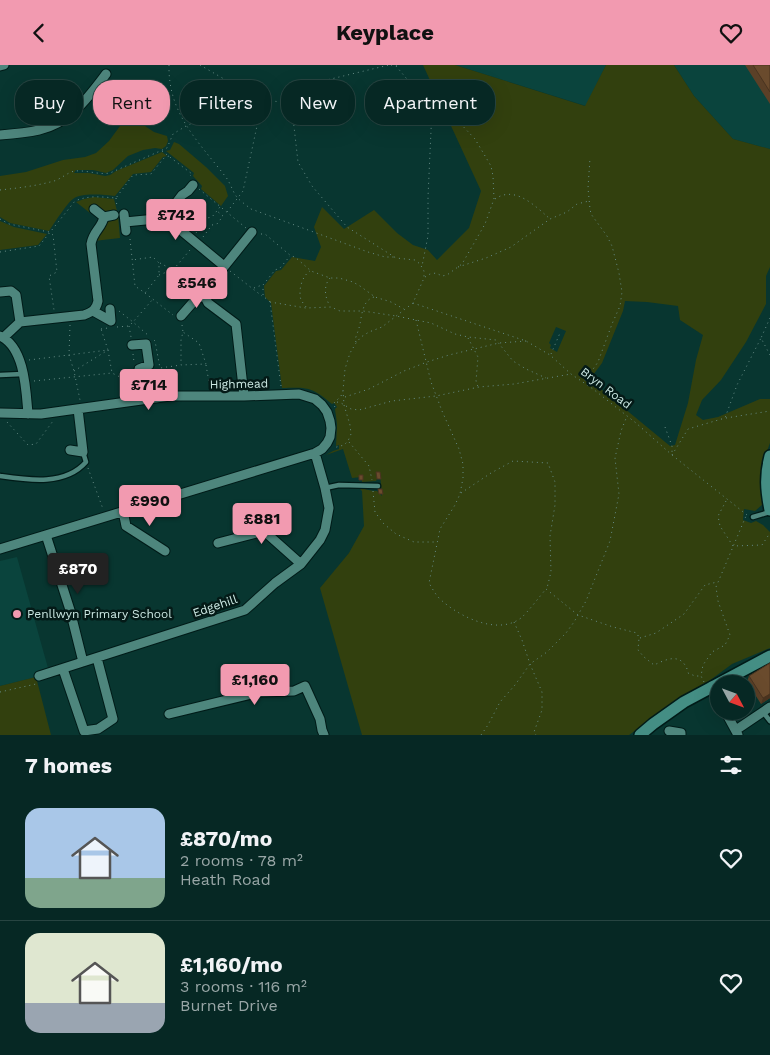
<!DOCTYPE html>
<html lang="en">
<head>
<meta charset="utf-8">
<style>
  body { margin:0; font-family:"Work Sans",sans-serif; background:#143431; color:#f1f3f6; height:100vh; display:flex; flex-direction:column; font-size:19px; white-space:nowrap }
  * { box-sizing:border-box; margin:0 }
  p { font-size:16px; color:#98a6a6 }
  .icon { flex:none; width:28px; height:28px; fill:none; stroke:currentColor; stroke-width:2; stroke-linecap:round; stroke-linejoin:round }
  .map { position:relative; height:670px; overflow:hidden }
  .panel { display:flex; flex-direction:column; background:#062824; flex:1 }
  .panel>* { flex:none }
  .top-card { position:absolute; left:15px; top:15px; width:500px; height:45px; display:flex; gap:10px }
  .needle { width:32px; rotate:131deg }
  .fabs { position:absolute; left:710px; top:610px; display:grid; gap:10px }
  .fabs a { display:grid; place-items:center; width:45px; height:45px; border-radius:50%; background:#062824; box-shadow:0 5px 20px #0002,0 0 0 1px #274441; font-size:25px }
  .price { position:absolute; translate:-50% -42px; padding:0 11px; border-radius:5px; background:#f29ab0; color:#111; font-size:16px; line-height:32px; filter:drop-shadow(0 1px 2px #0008) }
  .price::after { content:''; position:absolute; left:50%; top:30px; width:15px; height:11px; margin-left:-8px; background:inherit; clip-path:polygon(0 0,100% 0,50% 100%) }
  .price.selected { background:#222; color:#fff }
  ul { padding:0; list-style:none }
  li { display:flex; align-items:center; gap:15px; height:125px; padding:0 25px }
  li+li { border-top:1px solid #274441 }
  li span { display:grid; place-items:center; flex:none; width:140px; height:100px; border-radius:15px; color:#555 }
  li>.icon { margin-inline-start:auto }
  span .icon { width:60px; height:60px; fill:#fffc; stroke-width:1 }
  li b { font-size:21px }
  h2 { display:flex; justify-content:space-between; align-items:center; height:60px; padding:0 25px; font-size:21px }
  .chip { padding:0 18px; border-radius:20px; background:#062824; box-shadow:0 5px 20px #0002,0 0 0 1px #274441; font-size:18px; line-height:45px }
  .chip.selected { background:#f29ab0; color:#111 }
  header { display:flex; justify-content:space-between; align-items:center; height:65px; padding:0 25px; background:#f29ab0; color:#111; font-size:22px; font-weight:700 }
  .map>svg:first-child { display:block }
  .built { fill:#0a443d }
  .green { fill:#32400e; fill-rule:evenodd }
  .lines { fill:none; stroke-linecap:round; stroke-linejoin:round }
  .service-casing { stroke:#001b18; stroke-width:7 }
  .minor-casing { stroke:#001b18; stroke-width:11 }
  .secondary-casing { stroke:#001b18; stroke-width:14 }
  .path { stroke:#668c86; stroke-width:1; stroke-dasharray:1 4; stroke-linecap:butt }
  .service { stroke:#4e867d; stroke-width:4.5 }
  .minor { stroke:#4e867d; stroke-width:9 }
  .secondary { stroke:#448e84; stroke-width:11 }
  .wall { fill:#5b4027 }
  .shaded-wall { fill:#4a3420 }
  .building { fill:#6a4b2d; stroke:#4a3420 }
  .poi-dot { fill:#f29ab0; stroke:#041a17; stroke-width:2 }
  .labels { text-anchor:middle; stroke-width:5; stroke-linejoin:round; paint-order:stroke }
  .street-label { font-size:12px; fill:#cce8e3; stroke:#041a17 }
  .poi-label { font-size:12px; fill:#cce8e3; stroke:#041a17; text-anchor:start }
</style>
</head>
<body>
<header><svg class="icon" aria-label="back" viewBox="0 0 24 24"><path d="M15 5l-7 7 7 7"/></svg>Keyplace<svg class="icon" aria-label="heart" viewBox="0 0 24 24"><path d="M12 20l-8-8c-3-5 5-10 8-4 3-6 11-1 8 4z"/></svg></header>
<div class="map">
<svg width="770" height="670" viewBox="0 0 770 670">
  <rect width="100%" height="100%" fill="#083630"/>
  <path class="built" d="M455,0H606L586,41Z
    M674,0H770V84L733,74L694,31Z
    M17,492L48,603L49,609L0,621V496Z"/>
  <path class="green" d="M423,0H455L585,41L606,0H674L694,31L733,74L770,84V202L766,211V239L746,277L721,315L702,335L696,350L703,355L718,352L760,334H770V378L762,400L761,424L763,439L755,446L744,444L743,455L751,458L756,456L763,460L770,467V583L732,599L705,619L686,629L629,670H362L320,523L349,488L364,461L362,426L358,422C365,424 370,426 377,426L382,431L380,409L376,416L362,417V412L352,413L343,384L326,390L333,386L339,384V380L336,381L337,359L335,344L337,342L334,338L332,339C312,322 308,322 282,323L271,238L265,232L264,221L276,206L281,205L292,192L315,196L321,182L314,162L322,142L344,164L374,145L397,168L413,180L428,185L437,195L469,163L481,126ZM625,236L647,237L678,241L680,255L703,270L696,295L688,338L675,380L670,381L596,320L593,310L602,298L623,246ZM556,262L566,266L557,287L550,283L551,280L549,278Z
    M126,41L136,49L142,59L154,67L167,71L168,76L166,81L162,84L155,83L143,85L128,91L113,105L106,108L93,105H76L74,108H89L105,111L110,110L116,106L162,87L167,91L163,92L151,107L133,109L115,131C104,130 82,127 73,134C67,138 54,159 49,166L10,158L0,152V111L26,107L63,95L85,92L96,88L109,76L120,61Z
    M174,77L179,79L206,102L225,121L228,131L221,141L201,124L202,121L193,111L194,108L166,86L170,85Z
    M94,132L114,134L118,150L120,173L94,176L109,155L105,147L96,140L90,148L76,137L84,134Z
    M0,156L14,162L47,169L38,180L0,185Z
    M36,612L51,670H0V621Z"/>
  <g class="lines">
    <defs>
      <path id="service" d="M0,310L23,309
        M0,411C28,415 65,421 86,397L83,387
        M325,423L339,420L378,421
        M753,452L770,447
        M763,647L770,656"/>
      <path id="minor" d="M0,1L4,0
        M0,70C13,69 26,68 39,65C70,58 88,33 106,9
        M94,144L104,152
        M124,149L126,166
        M104,152L114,150
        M166,153L170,146L182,130L188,126L193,120
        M125,157L166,153L224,201
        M0,227L11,226L16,230L20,257
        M93,246L111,256L110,244
        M181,251L195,235L204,230
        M0,271C25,282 26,326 28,349
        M4,272L20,257L84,250C92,247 96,245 98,236L91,179C93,166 102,163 104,152
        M132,280L146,279L149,300L139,304L141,335
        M244,331L236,259L208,238L204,230L207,223L252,167
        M0,348L41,349L170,331H244L299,329L315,334L322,340L327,347L330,356L331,363L330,372L327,378L322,384L315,388L0,484
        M70,385L83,387L78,344
        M123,446L126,461L165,486
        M46,470L70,545L83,597
        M218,478L264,466L301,499
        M63,604L84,666L98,664L113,654L97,593
        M39,611L245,545L275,518L301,499L320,475L325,465L329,443L325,423L315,388
        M712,621L719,634
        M725,646L738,670
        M169,649L260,627L294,626L305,621L320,654L322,665L324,670
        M736,665L770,642
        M669,666L681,668V670"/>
      <path id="secondary" d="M770,391C765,411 766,425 770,445
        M640,670L653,659L684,637L770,591"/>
    </defs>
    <use href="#service" class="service-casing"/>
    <use href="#minor" class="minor-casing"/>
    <use href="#secondary" class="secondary-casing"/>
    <path class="path" d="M169,0C168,48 197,75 225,111C230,117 232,125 236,131C240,136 246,140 251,144L368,187L385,192H394
      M200,0L260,35L283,37L291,35L297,28L310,19L389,0
      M391,0L396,1L397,0
      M396,1L432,44L428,132V171L422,201
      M291,35L298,97L312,121L347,162L396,193L415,195L420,199L424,206V213L413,238L382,262L369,267L361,272L356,278L350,288L345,304L343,325L344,340L350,360L351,369L348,376L344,380L333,383
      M162,86L192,109L190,111
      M199,124L246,163
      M0,125C18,123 36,121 54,116C61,114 68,107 75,106C87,105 98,110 110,108L167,83L173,69L186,61L234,39L243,37L253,31
      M116,133L117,142
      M495,134C515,120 535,141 549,153
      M153,145L159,137L164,141
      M227,147L243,126L260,47V36
      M0,154L9,159L49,167L53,170L57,207L49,211L54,245
      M196,168L207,153L212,152L220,142
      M261,169H265L291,191L295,192L311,206L330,213H339L353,217L360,221L375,232L391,237L404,244
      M203,172L212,160L217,159L223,151L217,146
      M130,174L135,221L145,228L159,210V198L153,192L132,195
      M0,187L39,181L75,136C89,130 101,132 116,133L133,110L151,109L164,93L169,91
      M160,198L173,205L190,185
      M458,202L486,193L511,182L550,154L567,147L577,139L589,136
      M230,206L262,231
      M159,210L172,205
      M425,212L430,209L436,208L442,211L447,210L462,199L485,159L494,134L493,111L491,101L475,74L457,55L432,44
      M330,213C323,221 325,233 330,241
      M254,223L262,220
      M145,228L173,250
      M270,237L306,243L331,242L340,246H363L396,251L431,258L455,269L468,272L496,275L513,296L526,304L546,313
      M413,238L526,276L550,290L571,309L593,324L636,358L672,390L747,450
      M306,242C305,240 302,237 301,235C298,225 302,211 310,206
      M119,246L133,257L153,234
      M770,253L761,273L770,290
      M416,255L431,317L442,346L459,384L463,399V413L460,429L455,440L440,464L429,518C432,523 435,529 440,534C458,551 497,571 521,553C528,547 540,531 546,524L578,550L613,562L637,568L639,573L638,585L644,592L654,600C663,596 677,588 685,600C687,602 687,605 688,608L695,611H701
      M70,260L69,290L74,306L80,335
      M182,260L183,267L181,275V300L206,299L199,278L183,267
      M129,261L131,272
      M117,262L129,261L133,257L149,271
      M101,264L108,263
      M468,273L478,292L476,316L478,322
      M154,275L155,276L160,303L181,300
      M356,277L355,275C356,271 358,267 359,263C362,253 361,236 374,232
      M133,289L134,297
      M551,289L560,268
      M29,295L108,285L101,264
      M206,300L210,323
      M74,306L108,285L112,308L120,312L130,311
      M34,316L112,308
      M585,316L598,297L612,259L620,241L622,227L619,208L612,181L607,171L591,149L590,144L588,123L590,93
      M281,321L270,237L263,231V220L275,205L280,203L290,191
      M345,332L369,324L404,306L427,297L449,290L499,278L526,276
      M337,337L341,338L351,344L359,345L392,336L436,331L479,322L514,319L571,309
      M335,342L333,339L341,331L343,326
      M726,353L770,346
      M7,357L28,380L36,379L53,356
      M665,362L672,381V389
      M349,377L369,401L372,415
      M672,390L688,364L725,353L737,320L761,273
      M88,403L103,444
      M373,426L375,447L383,458L396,469L414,477H437
      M461,428L491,408L513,396L548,398L555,417V440L550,471L551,507L547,523
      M726,436L718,451L720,461L733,481L762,480L770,468
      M514,557L522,575L530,599L542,627V645L534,667L536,670
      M640,573L656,568L684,549L705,520L717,517
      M704,617L701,611L703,600L712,587L725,580L730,570L718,536L716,522L746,451
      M0,627L36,619
      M481,670L488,660L500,637L515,620L530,599L547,587L566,568L574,557L586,536L610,476L619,429L615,393L621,366L627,351"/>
    <use href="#service" class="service"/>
    <use href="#minor" class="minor"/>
    <use href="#secondary" class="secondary"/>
  </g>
  <path class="wall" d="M745,0H770V39Z
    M749,611L770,633L761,639L747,617Z"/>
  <path class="shaded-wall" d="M770,629V633L761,639L763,633Z"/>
  <path class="building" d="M753,0H770V27Z
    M376,407H380L381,414H377Z
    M359,410H363V415H359Z
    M378,424H382L383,429H379Z
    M770,598V629L763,633L749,611Z"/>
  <circle class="poi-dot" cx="17" cy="549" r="5"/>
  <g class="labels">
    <g class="street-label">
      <text transform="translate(239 319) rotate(-1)" y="4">Highmead</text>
      <text transform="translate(606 323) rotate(37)" y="4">Bryn Road</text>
      <text transform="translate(215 541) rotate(-19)" y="4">Edgehill</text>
    </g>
    <g class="poi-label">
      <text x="27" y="553">Penllwyn Primary School</text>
    </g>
  </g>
</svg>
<div class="fabs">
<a><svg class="needle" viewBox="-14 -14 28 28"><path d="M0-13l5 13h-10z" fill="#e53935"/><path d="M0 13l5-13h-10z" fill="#98a6a6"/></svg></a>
</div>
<b class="price" style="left:176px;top:176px">£742</b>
<b class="price" style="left:197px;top:244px">£546</b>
<b class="price" style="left:149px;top:346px">£714</b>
<b class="price" style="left:150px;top:462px">£990</b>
<b class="price" style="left:262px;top:480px">£881</b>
<b class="price selected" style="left:78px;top:530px">£870</b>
<b class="price" style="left:255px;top:641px">£1,160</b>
<div class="top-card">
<a class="chip">Buy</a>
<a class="chip selected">Rent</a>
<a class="chip">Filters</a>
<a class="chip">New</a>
<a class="chip">Apartment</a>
</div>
</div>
<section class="panel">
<h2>7 homes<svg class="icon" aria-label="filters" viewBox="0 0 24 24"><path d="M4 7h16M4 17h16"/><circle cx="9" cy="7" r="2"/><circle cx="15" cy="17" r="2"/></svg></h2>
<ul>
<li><span style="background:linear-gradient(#a9c7e8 70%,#7fa58c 0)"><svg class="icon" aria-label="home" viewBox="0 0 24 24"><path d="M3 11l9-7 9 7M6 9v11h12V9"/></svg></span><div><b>£870/mo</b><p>2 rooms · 78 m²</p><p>Heath Road</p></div><svg class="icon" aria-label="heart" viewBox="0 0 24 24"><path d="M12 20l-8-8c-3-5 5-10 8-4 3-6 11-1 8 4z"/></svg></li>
<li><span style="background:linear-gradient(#dfe7d0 70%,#9aa5b1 0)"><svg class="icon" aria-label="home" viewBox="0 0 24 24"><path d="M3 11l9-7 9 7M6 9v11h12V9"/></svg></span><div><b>£1,160/mo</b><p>3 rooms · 116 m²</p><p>Burnet Drive</p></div><svg class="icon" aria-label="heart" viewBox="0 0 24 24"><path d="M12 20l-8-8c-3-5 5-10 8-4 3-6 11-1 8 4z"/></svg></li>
</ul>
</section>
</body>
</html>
